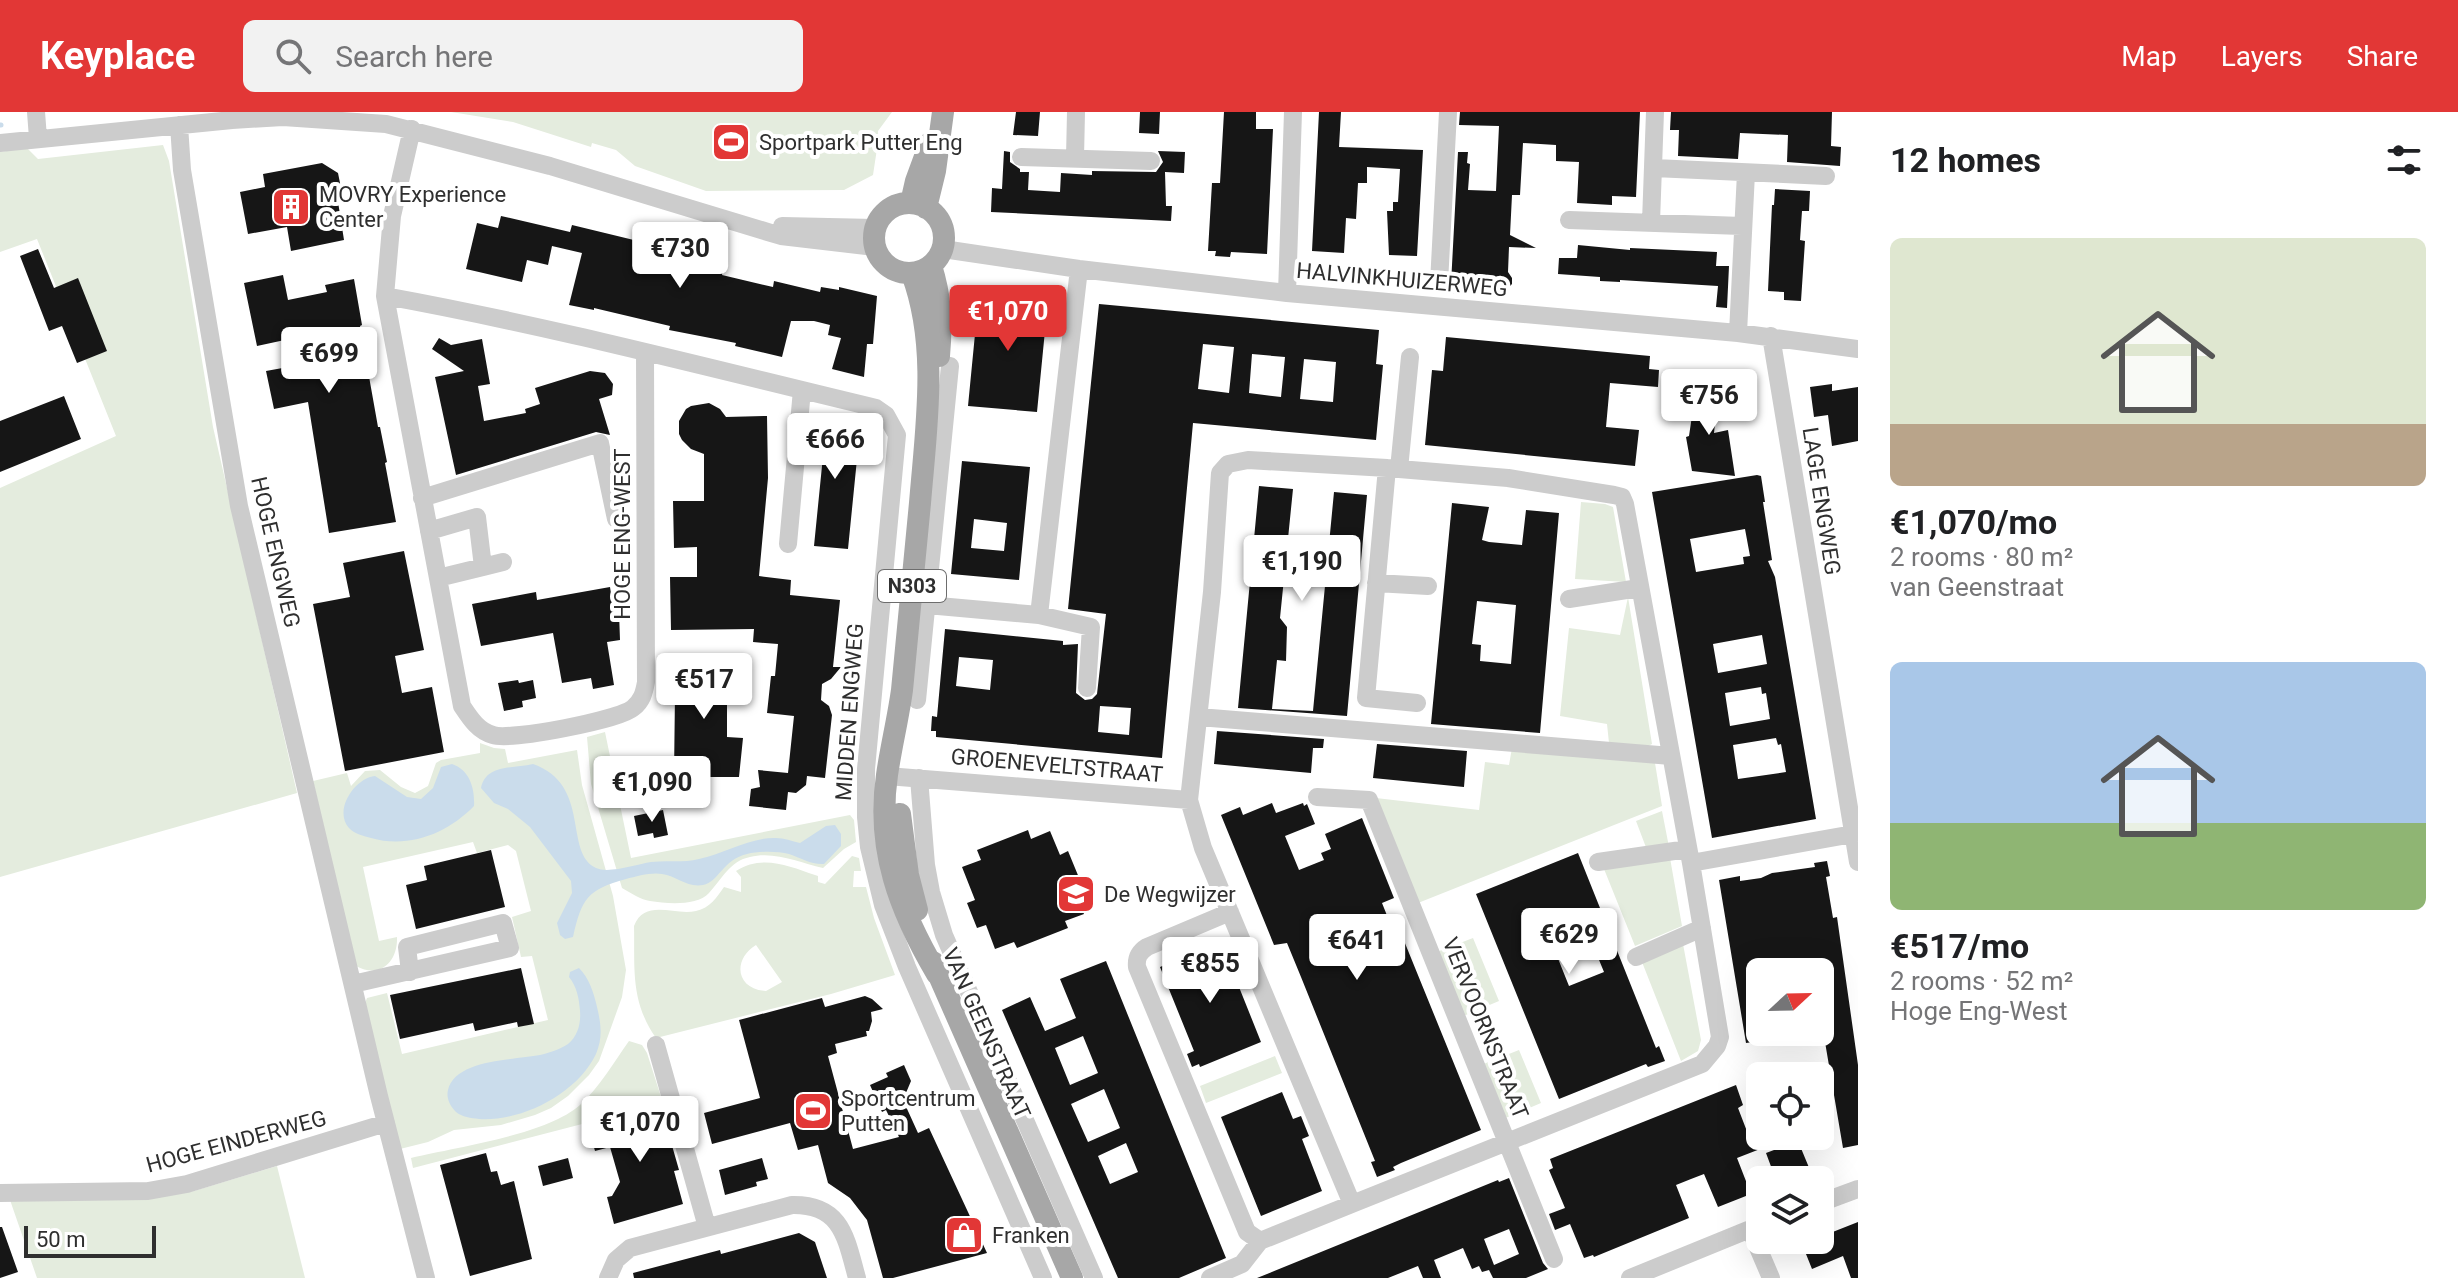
<!DOCTYPE html>
<html lang="en">
<head>
<meta charset="utf-8">
<style>
  body { margin:0; font-family:Roboto,sans-serif; background:#f2f2f2; color:#202124; height:100vh; display:flex; flex-direction:column; font-size:30px; white-space:nowrap }
  * { box-sizing:border-box; margin:0 }
  p { font-size:26px; color:#757577 }
  .icon { flex:none; width:44px; height:44px; fill:none; stroke:currentColor; stroke-width:2; stroke-linecap:round; stroke-linejoin:round }
  .map { position:relative; flex:1; overflow:hidden }
  .drawer { display:flex; flex-direction:column; background:#fff; width:600px }
  .drawer>* { flex:none }
  .needle { width:52px; rotate:68deg }
  .tools { position:absolute; left:1746px; top:846px; display:grid; gap:16px }
  .tools a { display:grid; place-items:center; width:88px; height:88px; border-radius:12px; background:#fff; box-shadow:0 8px 32px #0002; font-size:40px }
  .scale { position:absolute; left:24px; bottom:20px; width:132px; box-sizing:border-box; padding-left:8px; border:4px solid #2f2f2f; border-top:0; font-size:22px; line-height:28px; white-space:nowrap; color:#2f2f2f; -webkit-text-stroke:6px #fff; paint-order:stroke }
  .price { position:absolute; translate:-50% -68px; padding:0 18px; border-radius:8px; background:#fff; color:#222; font-size:26px; line-height:52px; filter:drop-shadow(0 2px 4px #0008) }
  .price::after { content:''; position:absolute; left:50%; top:48px; width:24px; height:18px; margin-left:-12px; background:inherit; clip-path:polygon(0 0,100% 0,50% 100%) }
  .price.active { background:#e23736; color:#fff }
  ul { padding:0; list-style:none }
  li { display:grid; align-content:center; gap:16px; height:424px; padding:0 32px }
  li span { display:grid; place-items:center; height:248px; border-radius:12px; color:#555 }
  li>.icon { margin-inline-start:auto }
  span .icon { width:144px; height:144px; fill:#fffc; stroke-width:1 }
  li b { font-size:34px }
  h2 { display:flex; justify-content:space-between; align-items:center; height:96px; padding:0 32px; font-size:34px }
  header { display:flex; align-items:center; gap:48px; box-sizing:border-box; height:112px; padding:0 40px; background:#e23736; color:#fff }
  header strong { font-size:38px }
  nav { display:flex; gap:44px; margin-inline-start:auto; font-size:28px }
  .search { width:560px; height:72px; background:#f2f2f2; display:flex; align-items:center; gap:20px; box-sizing:border-box; padding:0 28px; border-radius:12px; color:#757577; font-size:30px }
  main { display:flex; flex:1; min-height:0 }
  .map>svg:first-child { display:block }
  .green { fill:#e4ecde; fill-rule:evenodd }
  .water { fill:#cadceb }
  .lines { fill:none; stroke-linecap:round; stroke-linejoin:round }
  .stream { stroke:#cadceb; stroke-width:5 }
  .building { fill:#161616; fill-rule:evenodd }
  .minor { stroke:#ccc; stroke-width:18 }
  .major { stroke:#a7a7a7; stroke-width:22 }
  .labels { text-anchor:middle; stroke-width:8; stroke-linejoin:round; paint-order:stroke }
  .shield { fill:#fff; stroke:#6d6d6d; stroke-width:2 }
  .shield-label { font-size:20px; font-weight:bold; fill:#2f2f2f }
  .poi-label { font-size:22px; fill:#2f2f2f; stroke:#fff; text-anchor:start }
  .street-label { font-size:22px; fill:#2f2f2f; stroke:#fff }
</style>
</head>
<body>
<header>
<strong>Keyplace</strong>
<div class="search"><svg class="icon" aria-label="search" viewBox="0 0 24 24"><circle cx="10" cy="10" r="6"/><path d="M15 15l6 6"/></svg>Search here</div>
<nav><a>Map</a><a>Layers</a><a>Share</a></nav>
</header>
<main>
<div class="map">
<svg width="1858" height="1166" viewBox="0 0 1858 1166">
  <rect width="100%" height="100%" fill="#fff"/>
  <path class="green" d="M451,0H892L878,19V30L873,63L844,78L706,79L635,54L616,38L592,31L591,35L513,10Z
    M163,33L169,49L213,315L297,681L0,765V376L116,324L37,127L0,140V40L27,36L38,47Z
    M1581,390L1605,392L1613,395L1626,470L1575,467Z
    M1628,485L1652,632L1648,634L1609,631L1607,612L1560,604L1569,516L1620,523Z
    M605,620L631,746L850,703L854,708L856,730L844,737L823,756C799,751 776,739 750,745C730,749 722,767 709,781C697,794 668,792 650,789C641,788 631,781 622,776L591,672L587,625Z
    M480,631L494,636L505,637L508,651L577,638L582,673L613,784L626,858L622,885L599,949L589,963L568,984L551,996L535,1003L501,1013L454,1018L428,1030L400,1037L365,891L367,886L387,881L402,942L548,908L532,844L521,845L512,805L531,799L516,739L508,733L477,741L473,730L363,755L379,829L397,825C398,850 380,867 356,854L313,669L347,661L351,674L365,659L380,658L401,675L415,681L428,674L436,651L441,648L480,641Z
    M1512,636L1655,651L1662,694L1418,791L1376,686L1479,698L1485,650L1509,653Z
    M1662,699L1669,735L1647,738L1636,709Z
    M852,744L859,746L861,759H854L853,775H866L874,806L895,863L831,882L656,926C630,889 635,856 634,814C645,786 674,804 696,799C710,796 717,785 724,775L741,780V765L736,759C762,742 789,754 815,763L818,764V770L825,772ZM756,833L782,870L766,879C736,877 732,848 756,833Z
    M1670,746L1682,814L1635,834L1604,757Z
    M1473,826L1499,889L1461,905L1434,841Z
    M1683,832L1701,928L1698,939L1681,949L1642,850Z
    M629,929L642,933L647,941L663,991L413,1056L411,1046C457,1035 546,1023 580,993C599,976 614,950 629,929Z
    M1519,938L1541,991L1503,1007L1481,953Z
    M1275,944L1282,961L1206,991L1200,974Z
    M277,1054L305,1166H37L10,1088L142,1087L194,1079Z"/>
  <path class="water" d="M452,652C470,658 475,677 474,694C448,721 409,737 371,726C364,724 354,722 349,716C333,698 355,666 375,664L407,685L421,687L433,676L441,655Z
    M533,652C592,673 563,740 596,756C609,762 637,752 651,750C667,748 683,751 699,747C724,742 750,725 776,726C784,726 792,729 800,731L826,714L835,713L841,722V734L824,752C812,753 801,746 789,742C777,739 759,739 747,742C722,748 719,770 703,773C687,776 677,764 662,762C652,760 637,764 626,767C587,778 582,786 573,825L565,827L560,823L557,811L572,781L571,769L530,715L508,697L494,691L481,676C486,652 513,657 533,652Z
    M579,856C589,866 594,881 597,895C601,912 603,925 596,942C577,982 521,1010 479,1007C471,1006 462,1005 456,1000C450,994 446,986 448,978C455,947 515,948 540,943C548,941 561,937 568,932C578,924 581,911 580,899C579,886 577,875 569,865L570,860Z"/>
  <g class="lines">
    <path class="stream" d="M0,13H1"/>
  </g>
  <path class="building" d="M1016,0H1040L1038,24L1013,23Z
    M1140,0H1160L1159,22L1139,21Z
    M1224,0H1256V17H1273L1267,142L1231,140L1230,145L1215,144L1216,139H1208L1212,71H1220Z
    M1319,0H1341L1339,35L1423,38L1417,144L1389,143L1387,99H1393V90H1398L1400,57L1367,55V71H1358L1356,107L1346,106L1344,141L1312,139Z
    M1460,0H1640L1636,85L1612,84V93L1577,91L1579,50L1556,49V33L1523,31L1520,83H1512L1510,123L1536,136L1509,135L1508,160L1512,166V172L1508,176L1463,174L1462,182L1446,181L1451,172L1458,40H1468L1467,51L1470,52L1468,78L1496,79L1499,14L1459,13Z
    M1671,0H1832L1831,34L1841,35L1840,54L1787,50L1788,23L1740,21L1738,47L1678,44L1679,18H1670Z
    M1004,39L1010,40V50L1020,57V60H1029L1028,78L1060,80L1061,61L1092,63V59L1156,60L1163,50L1158,39L1185,40L1184,61L1165,60L1166,94H1172L1171,109L991,100L992,76L1002,77Z
    M322,51L338,61L341,76L336,77L344,128L291,139L287,115L248,122L240,80L265,75L263,62Z
    M1775,77L1810,79L1809,99H1802L1800,128L1805,129L1801,189L1784,188V180L1768,179L1772,93H1774Z
    M501,104L570,120L572,113L675,138L673,146L723,158L722,163L773,175L774,169L820,180L821,175L839,178V175L877,184L873,232H867L864,265L832,257L841,226L828,223L830,213L814,209H791L782,245L735,234L736,231L669,218L670,214L594,196V198L569,193L582,141L552,134L548,153L527,148L522,170L466,157L477,111L498,116Z
    M1578,133L1630,138V136L1717,140L1716,154H1729L1727,196L1716,195L1718,174L1620,168V170L1600,169V165L1558,162L1559,146H1577Z
    M38,137L54,176L78,166L107,239L77,251L62,214L49,219L20,144Z
    M283,163L288,188L327,180L325,173L354,167L362,213L360,214L378,315H380L387,350L385,351L396,410L329,421L308,290L274,297L266,259L299,253L294,226L257,234L244,171Z
    M979,181L1048,188L1037,300L968,294Z
    M1099,192L1379,218L1376,252L1383,253L1376,328L1193,311L1162,646L936,625V619H931L932,604L937,605L945,517L1063,529V533L1078,532L1076,581L1085,588L1092,587L1097,582L1106,502L1068,497ZM1203,232L1234,235L1229,281L1198,277ZM1252,242L1285,245L1281,285L1249,281ZM1304,247L1336,250L1333,290L1300,287ZM959,545L993,548L990,578L956,574ZM1100,594L1131,596L1129,623L1098,620Z
    M1446,225L1650,244L1649,257L1659,258L1658,275L1610,271L1606,315L1639,318L1635,354L1425,333L1432,258L1443,259Z
    M439,226L451,233L482,227L490,272L478,274L484,309L526,301L525,297L540,292L535,276L590,259L605,261L613,272L612,283L599,287L610,323L596,320L456,363L435,265L464,259L432,237Z
    M1700,272L1719,274L1714,321L1728,318L1735,364L1692,359L1686,325L1689,324L1693,297H1696Z
    M1832,272V279L1858,275V329L1832,334L1828,303L1814,305L1810,275Z
    M64,284L81,327L0,360V309Z
    M709,291L720,297L726,305L767,304L768,366L759,464L791,468L790,483L840,488L833,555H841L831,567L822,572L821,588L829,594L832,603L825,666L807,664L806,673L796,681L788,680L786,698L749,694L751,677L760,675L758,658L788,661L794,604L767,601L771,564H775L778,532L753,530L754,517L671,518L670,465H697V435L674,436L673,389H704V342L691,337L682,328L679,322V309L686,297L691,294Z
    M812,306L860,317L848,437L814,434L823,344L808,340Z
    M962,349L1030,355L1019,468L951,462ZM974,407L1007,411L1004,439L971,436Z
    M1757,363L1761,364L1765,390H1763L1772,448L1768,449L1775,465L1816,707L1712,726L1652,380ZM1745,417L1750,444L1743,445L1744,452L1696,460L1690,427ZM1762,523L1767,552L1718,561L1713,532ZM1761,575L1762,582L1766,581L1770,607L1730,614L1725,581ZM1776,626L1778,633L1781,632L1786,660L1738,667L1733,633Z
    M1259,374L1293,377L1280,506L1287,515L1286,549L1277,548L1272,597L1313,599L1334,380L1367,383L1347,604L1238,596Z
    M1452,391L1489,395L1482,428L1489,430L1522,433L1526,398L1559,401L1540,621L1431,612ZM1477,489L1516,493L1511,552L1480,549L1481,533L1472,532Z
    M404,439L424,538L395,544L402,581L432,575L444,640L345,659L313,492L350,485L343,451Z
    M610,475L614,501L619,500L620,528L607,530L614,573L593,577L591,566L562,571L553,521L481,534L472,492L536,480L537,488Z
    M709,545H727V625L743,626L739,665H674L675,581L672,572L675,566L674,549H709Z
    M518,568L519,571L533,568L536,586L522,589L523,595L504,599L498,571Z
    M1217,619L1324,627L1323,636H1313L1311,661L1214,652Z
    M1377,632L1467,639L1464,675L1373,666Z
    M1272,691L1276,701L1303,691L1304,694L1307,692L1315,712L1285,724L1299,758L1324,748L1321,741L1331,737L1325,722L1362,706L1394,786L1382,791L1392,816L1398,814L1481,1018L1401,1051L1393,1055L1395,1058L1377,1065L1371,1050L1375,1049L1301,865L1287,831L1274,833L1221,703L1240,695L1243,703Z
    M663,698L668,723L654,726L653,721L638,724L634,704Z
    M1028,718L1031,727L1050,719L1060,743L1068,739L1082,773L1074,776L1084,802L1065,809L1068,816L1017,836L1014,830L995,837L986,813L977,816L967,791L975,788L962,755L981,748L977,738Z
    M491,738L505,795L416,817L406,773L427,768L424,754Z
    M1578,741L1656,936L1659,934L1665,949L1648,955L1646,952L1559,987L1476,782ZM1590,826L1604,860L1569,874L1555,839Z
    M1827,749L1830,764L1826,765L1833,806L1837,805L1858,953V1033L1843,1036L1825,930H1826L1820,891V860H1756L1760,882V929L1746,931L1719,768L1740,764V769L1761,766L1772,761L1815,755L1814,751Z
    M1221,830L1261,930L1200,955L1199,952L1192,955L1187,942L1194,939L1160,855Z
    M1106,849L1226,1146L1179,1166H1118L1002,898L1030,885L1045,919L1076,906L1060,867ZM1083,924L1098,961L1070,973L1055,936ZM1104,977L1120,1016L1088,1030L1071,992ZM1126,1031L1138,1060L1110,1072L1098,1044Z
    M521,856L534,912L518,915L517,910L475,919L473,911L400,927L390,883Z
    M865,884L872,887L883,897L871,900L872,909L869,919H866L867,924L835,932L837,941L828,944L853,1037L899,1025L886,998L882,1000L870,973L888,965L886,961L904,953L911,969L903,988L918,1021L929,1016L987,1141L893,1166H883L867,1108L850,1086L828,1071L818,1033L798,1038L790,1011L712,1032L704,1001L760,986L739,908L822,886L825,895Z
    M1736,973L1743,993L1738,996L1748,1022L1760,1017V1024L1791,1025L1737,1046L1751,1082L1718,1095L1704,1062L1691,1067L1676,1073L1689,1106L1594,1145L1593,1143L1584,1146L1570,1112L1555,1118L1549,1102L1565,1096L1549,1058L1553,1056L1550,1047Z
    M1282,980L1293,1007L1301,1004L1309,1024L1302,1027L1322,1079L1261,1104L1221,1005Z
    M661,995L679,1058L674,1059L683,1092L614,1112L607,1085L612,1084L620,1070L610,1035L595,1039L588,1014Z
    M1798,1029L1810,1058L1785,1068H1776L1766,1041Z
    M486,1041L491,1060L497,1059L501,1073L514,1069L532,1147L470,1164L440,1053Z
    M568,1046L573,1066L543,1074L538,1054Z
    M762,1046L768,1067L756,1070L757,1074L725,1083L719,1058Z
    M1509,1066L1543,1151L1548,1157L1526,1166H1493L1489,1158L1482,1160L1479,1154L1472,1157L1463,1136L1434,1148L1441,1166H1423L1418,1154L1388,1166H1257L1498,1068L1499,1070ZM1509,1117L1519,1142L1494,1153L1484,1127Z
    M1858,1110V1166H1851L1843,1144L1812,1157L1802,1132L1820,1128V1125Z
    M0,1115H2L18,1160L0,1166Z
    M799,1121L815,1130L827,1166H634L633,1161L720,1138L721,1142Z"/>
  <g class="lines">
    <path class="minor" d="M36,0L38,26
      M179,13L182,58L239,394L379,984L426,1166
      M412,17L392,104L385,184L462,594C470,606 478,619 493,623C510,629 619,608 633,596C642,589 644,581 646,570L645,240
      M0,31L232,8L283,5L386,12L550,54L781,124L875,135
      M1021,45L1151,49
      M1075,46L1076,0
      M1654,56L1826,64
      M1569,108L1742,114
      M1651,110L1655,0
      M782,114L875,116
      M943,137L1079,157L1287,181L1738,221L1858,237
      M1439,171L1448,0
      M1287,181L1293,0
      M385,184C550,214 713,257 876,296L886,303L897,323L866,657V705L869,735L883,793L907,855L1043,1166
      M1738,221L1746,61
      M1771,224L1858,750
      M1387,356L1366,586L1417,591
      M1399,357L1410,245
      M422,386L600,331L616,407
      M429,419L477,405L483,455L438,466
      M788,432L802,278
      M483,455L503,450
      M1376,471L1428,474
      M1569,487L1639,476
      M916,492L1039,503L1091,515L1087,576
      M1039,503L1079,157
      M917,588L950,254
      M1199,605L1671,644
      M887,664L1189,688L1212,480L1220,361L1228,352L1248,348L1387,356L1508,366L1614,383L1622,385L1625,392L1691,751
      M919,666L926,753L931,780L944,823L1094,1166
      M1317,685L1369,688L1554,1147
      M1189,688L1203,736L1352,1092L1702,952L1717,934L1720,925L1691,751L1853,722
      M1598,750L1688,737
      M1230,800L1147,835C1139,840 1136,846 1137,855L1247,1120L1260,1129L1352,1092
      M1636,845L1702,816
      M353,872L510,836L503,811L407,835L410,860
      M656,933L707,1115
      M0,1081L148,1079L187,1072L386,1011
      M1820,1091L1858,1077
      M1750,1117L1771,1166
      M608,1166L616,1148L630,1136L792,1093C842,1092 846,1126 857,1166
      M1210,1166L1242,1152L1260,1129
      M1630,1166L1760,1113"/>
    <path class="major" d="M874 126a35 35 0 1 1 70 0a35 35 0 1 1-70 0Z
      M911,91L916,69L930,31
      M926,96L935,59L943,0
      M931,154C941,185 942,211 939,244
      M912,162C939,234 926,316 920,391C914,453 908,516 902,578C898,607 891,635 887,663C876,738 900,799 937,862
      M900,702L908,763L917,798
      M933,850L1072,1166"/>
  </g>
  <defs>
    <symbol id="stadium-square" viewBox="-11 -11 22 22"><rect x="-9" y="-9" width="18" height="18" rx="4" fill="#e23736" stroke="#fff"/><path d="M0-5a6.5 5 0 1 0 0 10a6.5 5 0 1 0 0-10ZM-3.5-1.8h7v3.6h-7Z" fill="#fff"/></symbol>
    <symbol id="building-square" viewBox="-11 -11 22 22"><rect x="-9" y="-9" width="18" height="18" rx="4" fill="#e23736" stroke="#fff"/><path d="M-4-6H4V6H1V3H-1V6H-4ZM-2.5-4.3h1.7v1.8h-1.7ZM.8-4.3h1.7v1.8H.8ZM-2.5-1h1.7V.8h-1.7ZM.8-1h1.7V.8H.8Z" fill="#fff"/></symbol>
    <symbol id="school-square" viewBox="-11 -11 22 22"><rect x="-9" y="-9" width="18" height="18" rx="4" fill="#e23736" stroke="#fff"/><path d="M0-5L7-2L0 1L-7-2ZM-4 1L0 2.5L4 1V4Q0 6-4 4Z" fill="#fff"/></symbol>
    <symbol id="shop-square" viewBox="-11 -11 22 22"><rect x="-9" y="-9" width="18" height="18" rx="4" fill="#e23736" stroke="#fff"/><path d="M-5-2.5h2.3a2.7 3.5 0 0 1 5.4 0H5L5.5 6h-11ZM-1.5-2.5h3a1.5 2.3 0 0 0-3 0Z" fill="#fff"/></symbol>
  </defs>
  <g fill-rule="evenodd">
    <use href="#stadium-square" x="709" y="8" width="44" height="44"/>
    <use href="#building-square" x="269" y="73" width="44" height="44"/>
    <use href="#school-square" x="1054" y="760" width="44" height="44"/>
    <use href="#stadium-square" x="791" y="977" width="44" height="44"/>
    <use href="#shop-square" x="942" y="1101" width="44" height="44"/>
  </g>
  <g class="labels">
    <rect class="shield" x="878" y="458" width="68" height="32" rx="6"/>
    <g class="shield-label">
      <text x="912" y="481">N303</text>
    </g>
    <g class="poi-label">
      <text x="759" y="38">Sportpark Putter Eng</text>
      <text x="319" y="90">MOVRY Experience<tspan x="319" dy="25">Center</tspan></text>
      <text x="1104" y="790">De Wegwijzer</text>
      <text x="841" y="994">Sportcentrum<tspan x="841" dy="25">Putten</tspan></text>
      <text x="992" y="1131">Franken</text>
    </g>
    <g class="street-label">
      <text transform="translate(1402 167) rotate(5)" y="8">HALVINKHUIZERWEG</text>
      <text transform="translate(1822 389) rotate(81)" y="8">LAGE ENGWEG</text>
      <text transform="translate(622 422) rotate(-90)" y="8">HOGE ENG-WEST</text>
      <text transform="translate(276 440) rotate(77)" y="8">HOGE ENGWEG</text>
      <text transform="translate(849 600) rotate(-86)" y="8">MIDDEN ENGWEG</text>
      <text transform="translate(1057 653) rotate(5)" y="8">GROENEVELTSTRAAT</text>
      <text transform="translate(1486 916) rotate(68)" y="8">VERVOORNSTRAAT</text>
      <text transform="translate(987 921) rotate(66)" y="8">VAN GEENSTRAAT</text>
      <text transform="translate(236 1029) rotate(-15)" y="8">HOGE EINDERWEG</text>
    </g>
  </g>
</svg>
<div class="tools">
<a><svg class="needle" viewBox="-14 -14 28 28"><path d="M0-13l5 13h-10z" fill="#e53935"/><path d="M0 13l5-13h-10z" fill="#757577"/></svg></a>
<a><svg class="icon" aria-label="locate" viewBox="0 0 24 24"><circle cx="12" cy="12" r="6"/><path d="M12 2v4M12 18v4M2 12h4M18 12h4"/></svg></a>
<a><svg class="icon" aria-label="layers" viewBox="0 0 24 24"><path d="M12 4l9 5-9 5-9-5zM3 14l9 5 9-5"/></svg></a>
</div>
<div class="scale">50 m</div>
<b class="price" style="left:680px;top:178px">€730</b>
<b class="price active" style="left:1008px;top:241px">€1,070</b>
<b class="price" style="left:329px;top:283px">€699</b>
<b class="price" style="left:1709px;top:325px">€756</b>
<b class="price" style="left:835px;top:369px">€666</b>
<b class="price" style="left:1302px;top:491px">€1,190</b>
<b class="price" style="left:704px;top:609px">€517</b>
<b class="price" style="left:652px;top:712px">€1,090</b>
<b class="price" style="left:1569px;top:864px">€629</b>
<b class="price" style="left:1357px;top:870px">€641</b>
<b class="price" style="left:1210px;top:893px">€855</b>
<b class="price" style="left:640px;top:1052px">€1,070</b>
</div>
<section class="drawer">
<h2>12 homes<svg class="icon" aria-label="filters" viewBox="0 0 24 24"><path d="M4 7h16M4 17h16"/><circle cx="9" cy="7" r="2"/><circle cx="15" cy="17" r="2"/></svg></h2>
<ul>
<li><span style="background:linear-gradient(#dfe7d0 75%,#b9a48a 0)"><svg class="icon" aria-label="home" viewBox="0 0 24 24"><path d="M3 11l9-7 9 7M6 9v11h12V9"/></svg></span><div><b>€1,070/mo</b><p>2 rooms · 80 m²</p><p>van Geenstraat</p></div></li>
<li><span style="background:linear-gradient(#a9c7e8 65%,#8fb573 0)"><svg class="icon" aria-label="home" viewBox="0 0 24 24"><path d="M3 11l9-7 9 7M6 9v11h12V9"/></svg></span><div><b>€517/mo</b><p>2 rooms · 52 m²</p><p>Hoge Eng-West</p></div></li>
</ul>
</section>
</main>
</body>
</html>
